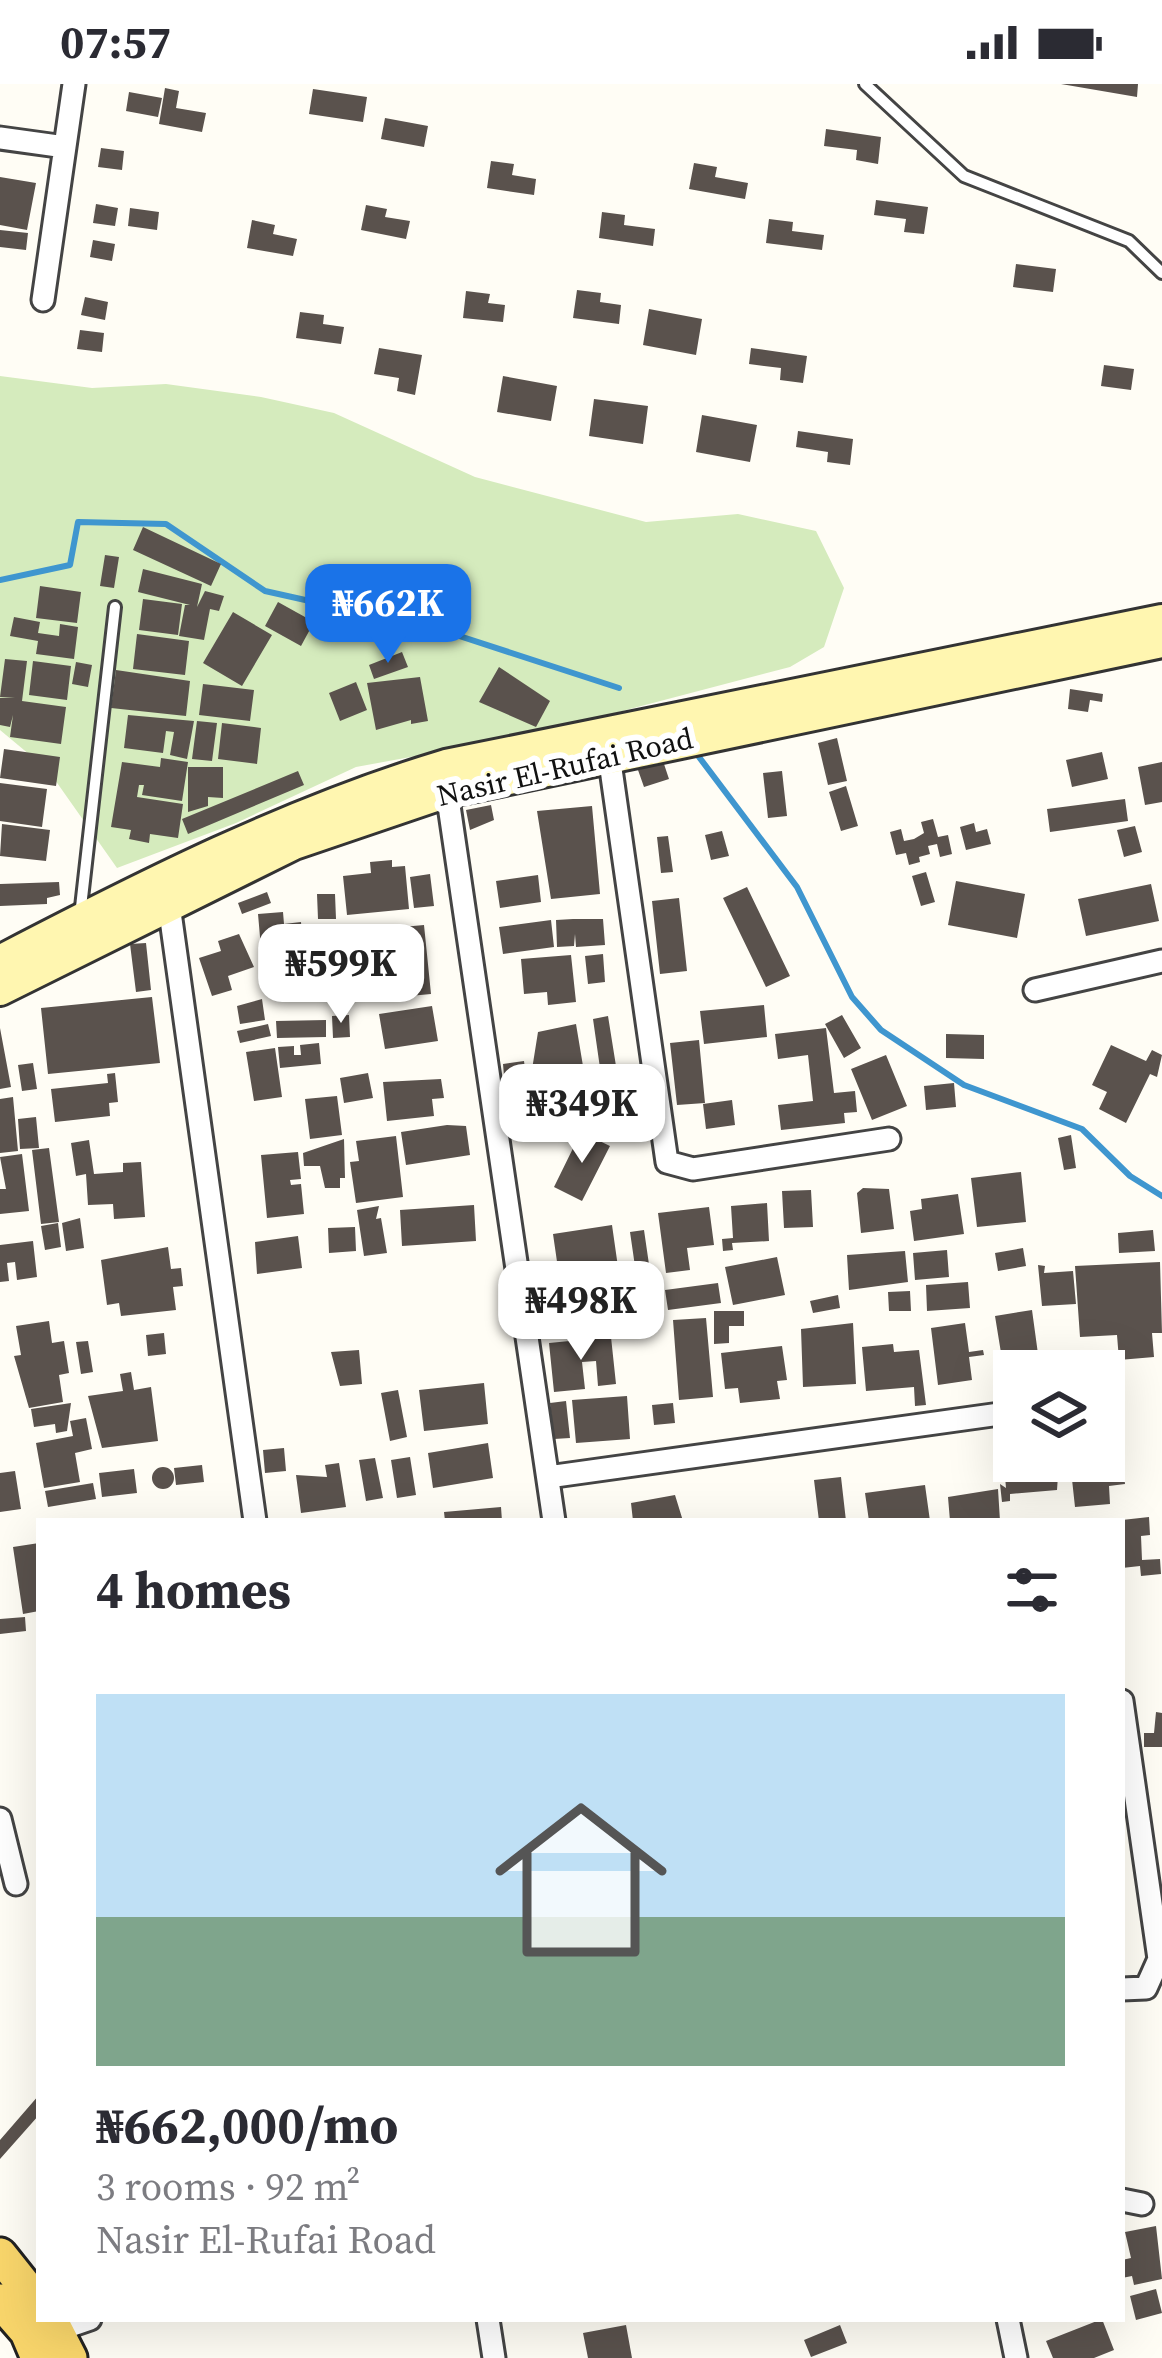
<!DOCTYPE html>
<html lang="en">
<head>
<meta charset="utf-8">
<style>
  body { margin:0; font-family:"Source Serif 4",serif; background:#f2f2f3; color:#2b2b33; height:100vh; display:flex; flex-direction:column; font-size:45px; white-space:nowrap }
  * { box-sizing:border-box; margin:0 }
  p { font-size:39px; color:#7c7c81 }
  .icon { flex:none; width:66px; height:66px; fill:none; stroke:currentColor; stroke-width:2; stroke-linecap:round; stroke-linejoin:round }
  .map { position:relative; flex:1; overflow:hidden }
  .details { position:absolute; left:36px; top:1434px; width:1089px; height:804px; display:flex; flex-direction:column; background:#fff; border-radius:0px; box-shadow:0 12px 48px #0002 }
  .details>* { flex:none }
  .controls { position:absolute; left:993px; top:1266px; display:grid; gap:24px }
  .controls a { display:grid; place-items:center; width:132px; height:132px; border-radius:0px; background:#fff; box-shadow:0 12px 48px #0002; font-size:60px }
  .price { position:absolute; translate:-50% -102px; padding:0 27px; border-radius:24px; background:#fff; color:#222; font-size:39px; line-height:78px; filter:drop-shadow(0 3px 6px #0008) }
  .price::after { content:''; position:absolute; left:50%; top:72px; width:36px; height:27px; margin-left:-18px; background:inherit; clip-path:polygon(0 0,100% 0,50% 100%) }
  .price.selected { background:#1a73e8; color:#fff }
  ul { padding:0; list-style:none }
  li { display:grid; align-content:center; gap:24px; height:636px; padding:0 60px }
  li+li { border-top:3px solid #e1e1e2 }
  li span { display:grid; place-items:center; height:372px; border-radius:0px; color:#555 }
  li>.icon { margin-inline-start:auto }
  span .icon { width:216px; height:216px; fill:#fffc; stroke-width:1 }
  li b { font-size:51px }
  h2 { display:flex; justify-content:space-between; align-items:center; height:144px; padding:0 60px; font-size:51px }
  .status { display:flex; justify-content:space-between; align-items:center; height:84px; padding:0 60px; background:#fff; direction:ltr }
  .status svg { height:33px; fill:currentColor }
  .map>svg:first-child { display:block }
  .green { fill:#d5ebbd }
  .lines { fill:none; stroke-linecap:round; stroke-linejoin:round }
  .stream { stroke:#3f96cf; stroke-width:6 }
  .building { fill:#5a524d }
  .service-casing { stroke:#444; stroke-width:16 }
  .minor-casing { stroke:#444; stroke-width:27 }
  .secondary-casing { stroke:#333; stroke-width:36 }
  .primary-casing { stroke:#222; stroke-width:39 }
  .service { stroke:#fff; stroke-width:10 }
  .minor { stroke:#fff; stroke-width:21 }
  .secondary { stroke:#fff6b0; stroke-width:30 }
  .primary { stroke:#f9d66b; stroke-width:33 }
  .labels { text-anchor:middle; stroke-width:12; stroke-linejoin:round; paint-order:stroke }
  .street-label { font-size:30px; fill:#111; stroke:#fff }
</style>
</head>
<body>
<div class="status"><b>07:57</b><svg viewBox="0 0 49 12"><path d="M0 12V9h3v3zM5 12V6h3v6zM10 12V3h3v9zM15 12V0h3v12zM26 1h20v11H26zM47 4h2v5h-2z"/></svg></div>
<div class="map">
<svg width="1162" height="2274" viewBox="0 0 1162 2274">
  <rect width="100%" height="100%" fill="#fffdf5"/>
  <path class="green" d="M0,292L92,304L166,300L261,313L334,329L475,393L646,438L738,430L816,447L844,504L824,563L790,583L531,651L356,683L236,739L117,784L48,686L0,646Z"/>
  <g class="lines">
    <path class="stream" d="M0,496L70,481L78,438L166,440L265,507L444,547L619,604
      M696,669L797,803L852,913L881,946L964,1001L1082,1045L1130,1092L1162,1112"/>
  </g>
  <path class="building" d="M1061,0H1138L1137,13Z
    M165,4L179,7L176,24L206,29L202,48L159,40Z
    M313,5L367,13L363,38L309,30Z
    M129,8L162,14L158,33L126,27Z
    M385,34L428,42L424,63L381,55Z
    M826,45L881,53L878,80L856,76L857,66L824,62Z
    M101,64L124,67L122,86L98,83Z
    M491,77L514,80L512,91L536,95L534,111L487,104Z
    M694,79L717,83L715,93L748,99L745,115L689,105Z
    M0,93L36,99L27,146L0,141Z
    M876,116L928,123L924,150L904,148L906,135L874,131Z
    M96,120L118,124L115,142L93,139Z
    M366,121L387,125L385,133L410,137L406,155L361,146Z
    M130,124L159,128L157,146L128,142Z
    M602,128L625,131L624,141L655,145L653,162L599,154Z
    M769,135L793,138L792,147L824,151L822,166L766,159Z
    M252,136L275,141L273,150L297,155L293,172L247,164Z
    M0,146L28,149L26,166L0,163Z
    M93,156L115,160L112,177L90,173Z
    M1016,180L1056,185L1053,208L1013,203Z
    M577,206L601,209L600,218L621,221L619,240L573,234Z
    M466,207L490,210L488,219L505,221L503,238L463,234Z
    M85,213L108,218L105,236L81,231Z
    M649,225L702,235L696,271L643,261Z
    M300,228L324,231L323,240L344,243L341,260L296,254Z
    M80,246L104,249L102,268L77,265Z
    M379,264L422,271L415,311L397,307L399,294L374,290Z
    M751,264L807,272L803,299L780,296L781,284L749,280Z
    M1104,281L1134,285L1131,306L1101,302Z
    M503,292L557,302L551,337L497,328Z
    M594,315L648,322L643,360L589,352Z
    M702,331L757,341L750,378L696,368Z
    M798,347L853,355L850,381L827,378L828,368L796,363Z
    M143,443L221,480L211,502L133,466Z
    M105,471L119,473L114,504L100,502Z
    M143,485L202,500L197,523L205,507L224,512L219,527L210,525L204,556L179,552L185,521H190L138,508Z
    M40,502L81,508L77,539L36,534Z
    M143,515L182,520L178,551L139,546Z
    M278,518L314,538L301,562L265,542Z
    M233,528L272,551L242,602L203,579Z
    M14,533L40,538L38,549L59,552L60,540L78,543L74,575L36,570L38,557L10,552Z
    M324,535L348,542L343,558L319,551Z
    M137,550L189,557L185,591L133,585Z
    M402,568L408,583L374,595L369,581Z
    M5,575L27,577L22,617L66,623L61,660L10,653L13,631L10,643L0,641V614H15L0,613Z
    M33,577L71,582L67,616L29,611Z
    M76,578L92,581L88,603L72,600Z
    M499,583L550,617L536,643L479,618Z
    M116,586L190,597L186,632L111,624Z
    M420,593L428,637L411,640V636L376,646L367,599Z
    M356,598L367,626L340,637L329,609Z
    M203,600L254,606L250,637L199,631Z
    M1070,605L1103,610L1102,618L1090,616L1088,628L1068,625Z
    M128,631L194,637L187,675L170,671L174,648L166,647L163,669L124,664Z
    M197,637L217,639L212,677L192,675Z
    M222,639L261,644L257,680L218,675Z
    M837,654L847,697L828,701L818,659Z
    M4,665L60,673L56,702L0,694Z
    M1102,668L1108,695L1072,703L1066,676Z
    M161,674L188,678L182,717L142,711L144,701H139L137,713L183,720L178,754L150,750L149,759L129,755L131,746L111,743L122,678L160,683Z
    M663,677L669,695L644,703L638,686Z
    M1162,678V718L1145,721L1138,683Z
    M188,683H223V714L208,713V722L188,728Z
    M298,687L304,701L188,750L182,735Z
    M782,687L787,732L768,734L763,689Z
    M0,699L47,705L42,743L0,737Z
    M846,702L858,742L841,747L829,708Z
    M1125,715L1128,737L1050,748L1047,725Z
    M491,721L494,736L470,746L466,726Z
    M592,722L600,810L551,815L537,727Z
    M933,735L938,753L948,751L952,770L940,773L937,760L928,762L930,770L919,773L920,778L909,781L906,769L896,771L890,748L901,745L904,757L914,755L924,749L921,738Z
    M974,739L976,748L987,745L991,760L966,766L960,743Z
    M2,740L50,746L46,777L0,772Z
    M1135,742L1142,768L1124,773L1117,746Z
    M722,747L729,772L711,776L705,751Z
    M668,752L673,788L661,789L657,753Z
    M392,776V783L405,782L409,825L347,831L343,792L371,789L370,778Z
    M926,788L935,818L921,822L912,792Z
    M430,790L434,822L414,824L410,793Z
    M538,791L541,818L500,824L496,797Z
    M956,797L1025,810L1017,854L948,841Z
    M59,798L60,811L47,814V820L0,822V800Z
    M1151,800L1159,837L1086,852L1078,815Z
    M747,803L790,892L766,903L723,814Z
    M267,808L271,819L242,830L238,819Z
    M317,810H335L336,835H318Z
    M679,814L687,887L660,890L652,817Z
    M283,828L284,840L301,838L302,852L314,851L318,905L265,910L258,830Z
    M573,835H603L605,861L576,863L575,850L574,862L557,863L556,836Z
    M551,836L554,863L503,870L499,843Z
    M424,841L431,910L388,914L381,845Z
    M239,850L254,883L228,892L232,906L212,912L199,874L221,867L218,857Z
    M342,853L347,893L327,895L322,855Z
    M146,859L151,906L136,908L130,860Z
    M603,870L605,898L588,900L585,872Z
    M571,871L576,918L548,921L547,908L524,910L521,875Z
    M152,913L160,979L48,990L41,924Z
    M262,915L265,936L240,940L237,922Z
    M764,921L767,953L704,960L700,927Z
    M432,922L438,957L385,965L379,930Z
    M349,931L350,953L333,954L332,932Z
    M842,931L861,964L844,974L825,940Z
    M608,932L616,982L600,984L593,935Z
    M326,936V953L277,954L276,937Z
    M268,940L271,952L240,959L237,947Z
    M576,940L584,988L530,998L538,948Z
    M0,944L11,1003L0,1005Z
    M826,944L834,1009L855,1007L857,1028L844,1029L845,1039L781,1046L778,1021L813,1017L808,971L778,975L775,950Z
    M946,950L984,951V975L946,974Z
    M699,956L705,1019L677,1021L670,959Z
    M319,959L321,980L280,984L278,963L294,962V971H301L300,961Z
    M1111,961L1146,977L1152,966L1162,971L1157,993L1150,990L1126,1039L1099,1025L1107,1008L1092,1001Z
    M275,964L282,1013L254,1017L246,968Z
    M886,971L907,1022L872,1036L851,985Z
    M524,977L527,1000L505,1003L503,980Z
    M33,979L37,1005L22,1007L18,981Z
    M115,989L118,1018L109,1019L110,1032L55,1038L51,1005L108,999L107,990Z
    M368,989L373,1014L344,1019L340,994Z
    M441,995L444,1014L432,1015L434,1032L387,1037L383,998Z
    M954,999L956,1023L926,1026L924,1002Z
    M337,1012L342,1051L310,1055L305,1015Z
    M13,1013L18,1067L0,1069V1015Z
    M732,1016L735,1041L706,1045L703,1020Z
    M36,1033L39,1064L20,1065L18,1035Z
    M447,1041L466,1042L470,1071L406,1081L401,1048Z
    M581,1048L610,1062L582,1117L554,1103Z
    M1071,1051L1076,1084L1064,1086L1058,1054Z
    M396,1052L403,1113L356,1119L350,1078L359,1077L356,1057Z
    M344,1055L345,1094H340V1104H325L320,1082H304L303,1069Z
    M89,1056L94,1090L123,1088V1079L141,1078L145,1133L114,1135L113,1120L88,1121L86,1090L76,1092L71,1059Z
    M49,1064L59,1138L41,1140L32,1066Z
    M298,1068L301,1095L290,1096L291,1101L301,1100L304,1130L267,1134L261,1071Z
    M22,1070L29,1127L0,1130V1105H6L0,1073Z
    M1021,1088L1026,1138L977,1143L971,1094Z
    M863,1104L889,1105L894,1145L861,1149L857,1109Z
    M811,1106L813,1143L784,1144L782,1107Z
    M958,1110L964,1150L914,1157L910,1127L922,1125L921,1115Z
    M767,1119L769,1157L732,1159L733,1166L723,1167L722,1155L733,1154L731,1122Z
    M474,1121L476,1157L402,1162L400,1126Z
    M379,1122L376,1135L381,1134L387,1169L364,1172L357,1126Z
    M709,1123L714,1161L687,1164L690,1186L666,1189L658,1129Z
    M80,1134L84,1164L66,1167L62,1139Z
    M58,1139L61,1163L45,1166L41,1142Z
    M612,1141L622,1211L563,1219L553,1150Z
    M355,1143L356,1167L329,1169L328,1144Z
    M644,1146L652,1201L638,1203L630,1148Z
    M1153,1146L1155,1167L1119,1169L1118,1149Z
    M298,1152L302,1184L257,1190L255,1158Z
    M33,1157L37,1193L17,1196L15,1178L7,1179L9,1197L0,1198V1161Z
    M168,1163L171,1185L181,1184L183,1202L173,1203L176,1226L121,1232L119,1219L107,1221L101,1176Z
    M1023,1164L1026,1182L998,1187L995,1169Z
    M947,1166L949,1193L915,1196L913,1169Z
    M905,1167L908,1198L849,1206L847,1171Z
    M777,1173L785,1211L733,1221L725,1183Z
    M1160,1178L1162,1249H1152L1154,1273L1119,1276L1117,1251L1080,1253L1075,1182Z
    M1038,1181L1045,1182L1044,1189L1073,1187L1076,1220L1042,1222Z
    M968,1198L970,1224L927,1227L926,1201Z
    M718,1199L721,1219L668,1226L665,1206Z
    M910,1207L911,1227H889L888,1208Z
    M838,1211L840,1224L813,1229L810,1217Z
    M617,1226L619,1239L581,1245L579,1233Z
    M1032,1226L1038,1270L1002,1275L995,1232Z
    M714,1227H744V1242H729V1259L714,1260Z
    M706,1234L713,1313L679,1316L673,1236Z
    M49,1237L52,1259L64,1257L69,1289L59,1291L63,1318L29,1324L14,1272L21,1271L16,1242Z
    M853,1239L856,1300L803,1303L801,1245Z
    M965,1239L969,1268L983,1266L984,1271L969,1273L972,1296L938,1301L931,1244Z
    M164,1249L166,1270L148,1272L146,1251Z
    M611,1253L616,1300L598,1302L596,1277L582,1278L585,1305L554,1308L549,1259Z
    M88,1257L93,1288L81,1290L76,1258Z
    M893,1260L894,1268L919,1266L926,1321L915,1322L914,1303L866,1307L862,1263Z
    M782,1262L787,1296L777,1297L780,1315L740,1319L738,1304L725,1305L721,1269Z
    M359,1266L362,1300L340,1302L331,1268Z
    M131,1288L134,1306L151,1303L158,1357L102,1364L88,1312L123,1307L120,1290Z
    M484,1299L488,1340L424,1347L419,1306Z
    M398,1306L407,1353L390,1357L381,1309Z
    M627,1312L630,1355L576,1359L572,1316Z
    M566,1317L570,1354L554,1355L550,1319Z
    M71,1319L67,1347L56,1349L55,1340L34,1343L31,1325Z
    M673,1319L675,1339L654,1341L652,1321Z
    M86,1334L92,1365L75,1369L80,1398L44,1404L36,1359L73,1352L70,1337Z
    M1014,1357V1377H1059L1057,1406L1010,1410V1417L1002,1418L1000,1400L1006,1404L1002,1358Z
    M488,1359L493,1394L433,1404L428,1369Z
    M284,1364L286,1387L265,1389L263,1366Z
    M410,1373L416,1411L397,1414L391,1376Z
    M375,1374L383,1414L366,1417L359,1376Z
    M1070,1377H1090L1091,1389L1123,1381L1125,1400L1109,1402L1110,1420L1075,1423Z
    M339,1379L346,1423L301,1429L296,1391L327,1393L325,1381Z
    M202,1381L204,1398L176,1401L174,1384Z
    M152 1394a11 11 0 1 1 22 0a11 11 0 1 1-22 0Z
    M134,1385L137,1409L102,1413L99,1389Z
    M15,1387L21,1425L0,1428V1389Z
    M841,1393L846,1437H819L814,1396Z
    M93,1399L96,1415L48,1423L45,1407Z
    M925,1401L930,1437H869L865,1409Z
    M998,1405L1000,1437H950L948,1413Z
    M675,1411L683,1437H633L631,1419Z
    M501,1423L502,1437H445L444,1428Z
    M1149,1433L1150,1451L1141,1452L1142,1476L1160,1475L1161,1490L1141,1492L1140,1482L1122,1484V1436Z
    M39,1459V1527L23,1530L13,1463Z
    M25,1533L26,1547L0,1550V1535Z
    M1156,1628L1162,1629V1663H1144V1649H1154Z
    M39,2011V2031L0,2075V2056Z
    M1156,2142L1162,2195L1134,2201L1132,2192L1122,2194V2176L1131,2174L1125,2148Z
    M1156,2205L1162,2229L1136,2236L1130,2212Z
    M1102,2235L1114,2266L1094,2274H1053L1046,2257Z
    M626,2241L632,2274H588L583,2249Z
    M840,2241L847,2259L811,2273L804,2256Z"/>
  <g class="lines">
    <defs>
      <path id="service" d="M865,0L964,92L1129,157L1162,189
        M80,832L115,523"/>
      <path id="minor" d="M0,54L65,63
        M43,216L74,0
        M609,671L667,1078L693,1085L889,1055
        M447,708L554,1437
        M169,821L255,1437
        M1035,906L1162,877
        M548,1393L1014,1328
        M1122,1617L1159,1875L1146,1904L1122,1905
        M0,1735L16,1800
        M1122,2116L1142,2120
        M488,2235L494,2274
        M1008,2235L1016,2274
        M58,2246L90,2235"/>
      <path id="secondary" d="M0,877C144,802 290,728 446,681L1162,536
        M0,906L294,760L447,708L1162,558"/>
      <path id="primary" d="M0,2171L39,2220
        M0,2217L27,2248L38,2274
        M50,2235L70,2274"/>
    </defs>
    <use href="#service" class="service-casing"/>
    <use href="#minor" class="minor-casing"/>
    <use href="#secondary" class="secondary-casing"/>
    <use href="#primary" class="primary-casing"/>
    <use href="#service" class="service"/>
    <use href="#minor" class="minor"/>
    <use href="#secondary" class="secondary"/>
    <use href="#primary" class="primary"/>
  </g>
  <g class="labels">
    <g class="street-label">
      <text transform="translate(565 683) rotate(-13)" y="10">Nasir El-Rufai Road</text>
    </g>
  </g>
</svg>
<div class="controls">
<a><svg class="icon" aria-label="layers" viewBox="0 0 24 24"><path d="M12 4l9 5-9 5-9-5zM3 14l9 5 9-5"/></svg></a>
</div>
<b class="price selected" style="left:388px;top:582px">₦662K</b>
<b class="price" style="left:341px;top:942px">₦599K</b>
<b class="price" style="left:582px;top:1082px">₦349K</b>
<b class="price" style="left:581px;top:1279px">₦498K</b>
<section class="details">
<h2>4 homes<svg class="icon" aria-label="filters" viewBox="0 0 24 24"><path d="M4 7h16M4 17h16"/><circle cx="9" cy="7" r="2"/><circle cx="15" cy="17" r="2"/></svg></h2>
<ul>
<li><span style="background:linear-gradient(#bfe0f5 60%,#7fa58c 0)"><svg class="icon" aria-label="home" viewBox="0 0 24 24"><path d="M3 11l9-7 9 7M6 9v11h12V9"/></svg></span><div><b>₦662,000/mo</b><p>3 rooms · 92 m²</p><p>Nasir El-Rufai Road</p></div></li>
</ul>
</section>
</div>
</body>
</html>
